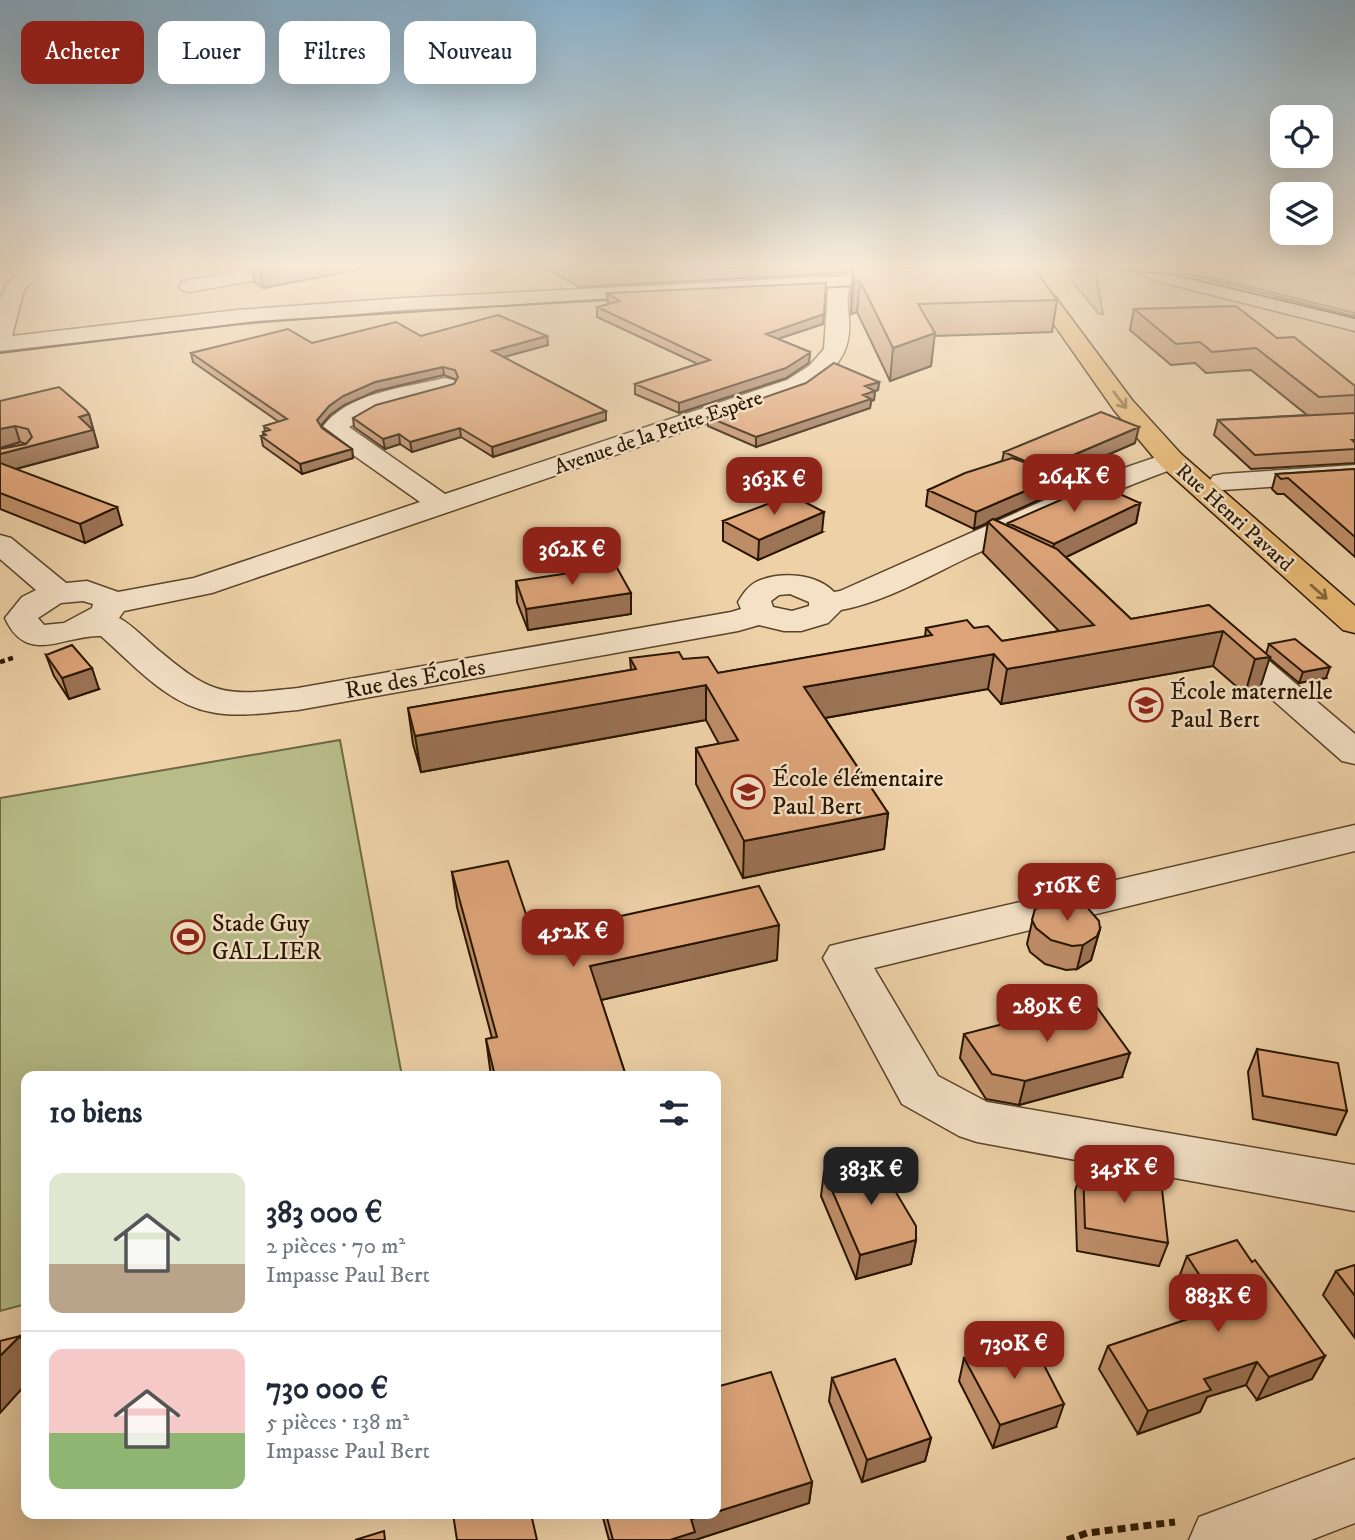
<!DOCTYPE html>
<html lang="fr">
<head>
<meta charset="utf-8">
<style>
  body { margin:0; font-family:"IM FELL DW Pica",serif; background:#f6f6f7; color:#1f2937; height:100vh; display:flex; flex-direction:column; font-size:26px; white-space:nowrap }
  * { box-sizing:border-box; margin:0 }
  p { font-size:23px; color:#747a83 }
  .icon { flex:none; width:38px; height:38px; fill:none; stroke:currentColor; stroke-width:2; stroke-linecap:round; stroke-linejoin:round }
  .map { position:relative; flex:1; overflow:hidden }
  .details { position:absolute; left:21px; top:1071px; width:700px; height:448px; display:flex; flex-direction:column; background:#fff; border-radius:14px; box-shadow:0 7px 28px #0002 }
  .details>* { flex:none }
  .top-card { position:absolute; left:21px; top:21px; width:700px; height:63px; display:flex; gap:14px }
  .fabs { position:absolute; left:1270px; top:105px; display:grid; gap:14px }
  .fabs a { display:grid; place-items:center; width:63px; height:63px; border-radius:14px; background:#fff; box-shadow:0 7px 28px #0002; font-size:35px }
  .price { position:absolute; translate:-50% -60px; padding:0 16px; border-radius:14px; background:#8f2418; color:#fff; font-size:23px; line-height:46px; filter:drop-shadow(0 2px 4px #0008) }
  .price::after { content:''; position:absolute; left:50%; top:42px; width:21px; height:16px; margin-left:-10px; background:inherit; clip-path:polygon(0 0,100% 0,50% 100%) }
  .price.active { background:#222; color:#fff }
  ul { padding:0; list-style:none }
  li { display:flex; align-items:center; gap:21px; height:175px; padding:0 28px }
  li+li { border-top:2px solid #e0e1e3 }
  li span { display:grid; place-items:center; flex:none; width:196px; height:140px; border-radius:14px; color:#555 }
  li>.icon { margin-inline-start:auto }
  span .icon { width:84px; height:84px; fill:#fffc; stroke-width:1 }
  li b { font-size:30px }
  h2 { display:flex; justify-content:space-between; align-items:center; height:84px; padding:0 28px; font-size:30px }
  .chip { padding:0 24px; border-radius:14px; background:#fff; box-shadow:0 7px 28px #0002; font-size:24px; line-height:63px }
  .chip.active { background:#8f2418; color:#fff }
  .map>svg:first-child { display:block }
  .green { fill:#b7bc88; stroke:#706844; stroke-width:2 }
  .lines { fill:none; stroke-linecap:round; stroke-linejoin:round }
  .minor-casing { stroke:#5a442a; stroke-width:3 }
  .major-casing { stroke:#281500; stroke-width:3 }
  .path-far1 { stroke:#281500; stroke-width:4.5; stroke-dasharray:5 3.5; stroke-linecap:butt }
  .path { stroke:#281500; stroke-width:7; stroke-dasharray:8 5; stroke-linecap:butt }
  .minor { fill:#f4e1c6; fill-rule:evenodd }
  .major { fill:#e7b874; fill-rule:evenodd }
  .tram { stroke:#281500; stroke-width:2 }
  .major-bridge-casing { stroke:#281500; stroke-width:24; stroke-linecap:butt }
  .major-bridge { stroke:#e7b874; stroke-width:23 }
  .wall { fill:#be8d68; stroke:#281500; stroke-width:2 }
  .shaded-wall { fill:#9b7355; stroke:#281500; stroke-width:2 }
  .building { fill:#dda479; stroke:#281500; stroke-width:2 }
  .oneway { stroke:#88663a }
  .labels { text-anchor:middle; stroke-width:5; stroke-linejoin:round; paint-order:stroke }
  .far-street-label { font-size:21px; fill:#281500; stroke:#f4e1c6 }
  .street-label { font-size:24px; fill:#281500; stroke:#f4e1c6 }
  .poi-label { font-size:24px; fill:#281500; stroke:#f4e1c6; text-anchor:start }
</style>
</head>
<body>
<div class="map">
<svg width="1355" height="1540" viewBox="0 0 1355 1540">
  <rect width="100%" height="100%" fill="#eed1a7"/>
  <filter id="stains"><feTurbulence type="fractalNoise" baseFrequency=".00286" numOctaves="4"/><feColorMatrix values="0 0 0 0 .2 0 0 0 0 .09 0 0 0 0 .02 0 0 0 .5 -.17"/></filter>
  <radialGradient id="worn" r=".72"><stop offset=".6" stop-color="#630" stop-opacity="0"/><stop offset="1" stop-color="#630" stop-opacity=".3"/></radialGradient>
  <path class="green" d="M1165,272L1219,279L1355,313V320Z
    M1096,274L1103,314H1099L1067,275Z
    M340,740L402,1076H26V1304L0,1311V798Z"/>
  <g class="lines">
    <defs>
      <path id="minor" d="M25,268H47L24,290L12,336L237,310L404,298L841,276L869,268H902L899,272L850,286C846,298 848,307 849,319C852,355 833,373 805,390L212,593L124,611L119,618C134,626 148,642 162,653C216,699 230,695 298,688L731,612L741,609L738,602C743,594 748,586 756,582C779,571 816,573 834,592L840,591L1092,479L1171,452L1181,454L1185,460L1181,466C1108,492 1039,525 969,557C929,576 885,602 841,610L828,623L801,631H784L759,625L738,631L298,710C270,712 239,718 211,712C167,704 133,664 101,636C65,634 27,667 5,618L22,597L36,590L0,559V535L11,538L66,583L87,581L118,592L194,578L420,502L325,435L321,429C347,392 404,388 445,378L454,380L457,385L454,390L376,412L349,427L445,494L787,380L809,366L824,349L828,289L404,310L237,324L0,351V299L7,284ZM790,594L809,602V606L792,611L773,607L771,601L779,595ZM83,601L93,604L92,608L64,623L44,625L38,618L61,603Z
        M256,268H301L298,272L291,274L189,292L182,290L179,286L182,282L189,280Z
        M1133,268H1160L1355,317V331L1157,281L1136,272Z
        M1355,465V481L1223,490L1213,488L1209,482L1213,476L1223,474Z
        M1237,641L1249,644L1355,734V764L1342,761L1225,658L1220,651L1225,644Z
        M1355,825V851L874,968L938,1076L987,1102L1355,1165V1211L977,1142L959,1136L902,1104L823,958L830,946L846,942Z
        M1355,1459V1523L1311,1540H1189L1199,1517Z"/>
      <path id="major" d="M1037,280L1044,282L1132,400L1181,454L1355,606V633L1343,630L1161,466L1114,410L1027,286L1030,282Z"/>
    </defs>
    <use href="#minor" class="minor-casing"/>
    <use href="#major" class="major-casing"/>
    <path class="path-far1" d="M0,662L16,657"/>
    <path class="path" d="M1067,1540L1087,1533L1175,1522"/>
    <use href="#minor" class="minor"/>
    <use href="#major" class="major"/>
    <path class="tram" d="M1018,274L1108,269L1172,274L1355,318
      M806,289L872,285
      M0,353L256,322L627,298"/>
    <defs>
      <path id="major-bridge" d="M1048,268L1062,286"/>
    </defs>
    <use href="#major-bridge" class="major-bridge-casing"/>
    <use href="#major-bridge" class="major-bridge"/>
  </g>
  <path class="wall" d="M252,268H367L263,288L255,283Z
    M546,268H1034L1057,300L1052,332L934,336L931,366L890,381L857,312L851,314V295L853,270L841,273L579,287Z
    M1339,268H1355V274H1347Z
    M607,293L823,324L778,339L810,352L809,362L807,364L786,378L679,413L635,394V384L698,364L597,317V307L610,304L608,303Z
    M1134,309L1277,338L1355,386V463L1251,469L1214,435L1218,420L1307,415L1251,370L1206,373L1195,363L1171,365L1130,330Z
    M421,336H547L548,345L503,357L606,411V420L493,457L461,437L412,452L400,444L385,449L354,427L353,418L454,384L457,380L444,375L376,391L344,405L330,415L321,426L352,449L353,458L302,474L263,446L261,436H263V432L265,431L264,426L279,422L193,362L191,353Z
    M879,382L878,390L875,391L874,400L871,401L870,408L756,447L708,426V417Z
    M0,401L89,414L98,447L16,469L122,525L85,543L0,509V449L26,444L20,442L0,448Z
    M1135,443L1061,475L1059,491L994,520L1008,526V523L1140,503L1136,523L1066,557L1131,619L1209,605L1266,654L1269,644L1326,678L1299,683L1269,658L1259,691L1245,694L1213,666L1001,704L988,689L825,718L888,813L884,849L743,878L696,784V748L719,744L706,720L421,772L413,744L408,708L631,670L630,658L683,659L718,673L925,637L926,628H974L1002,641L1059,631L983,553L988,522L974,529L926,506L928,490L1002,461L1004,452Z
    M1355,469V557L1284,494H1277L1272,489L1276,474Z
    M723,521L822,532L758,560L723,541Z
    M516,581L631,593V614L528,630L517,602Z
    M46,655L99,689L69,699L54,676Z
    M452,872L533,935L777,960L601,1000L626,1076H491L486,1039L492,1038L457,907Z
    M1035,909L1100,929L1091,960L1077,969L1066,970L1045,964L1030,952L1027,944Z
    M1047,1020L1122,1077L1019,1105L986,1099L960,1058L964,1034Z
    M1257,1049L1347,1111L1336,1135L1253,1119L1248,1072Z
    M1083,1167L1168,1243L1159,1266L1077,1251L1075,1191Z
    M824,1172L916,1240L911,1264L856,1279L821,1196Z
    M1187,1256L1325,1356L1312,1379L1257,1400L1246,1385L1207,1397L1200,1412L1138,1434L1099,1369L1108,1346L1200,1315L1178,1280Z
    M1355,1265V1338L1323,1295L1336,1271Z
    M964,1358L1056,1427L993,1448L959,1381Z
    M832,1378L931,1438L925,1461L862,1482L829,1401Z
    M812,1482L809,1503L695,1540H609L602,1514H716Z"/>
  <path class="shaded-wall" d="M260,268H367L263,288Z
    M841,268H853V270L841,273Z
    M860,281L857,312L851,314L854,283Z
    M824,314L823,324L765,343L766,334Z
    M935,333L931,366L890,381L893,348Z
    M547,336L548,345L493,360L492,351Z
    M810,352L809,362L807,364L786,378L679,413V403Z
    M443,367L444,375L376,391L344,405L330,415L318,429L317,420L329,406L343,396L375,382Z
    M879,382L878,390L875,391L874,400L871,401L870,408L756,447V437L865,386Z
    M606,411V420L493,457L492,447Z
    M89,414L98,447L0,473V454L84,432L79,417Z
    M15,426L20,442L0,448V429Z
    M1139,427L1135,443L1040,484L1043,468Z
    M460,428L461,437L412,452L410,442Z
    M399,434L400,444L385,449L383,439Z
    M352,449L353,458L302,474L300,464Z
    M1062,475L1059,491L974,529L976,512Z
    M1140,503L1136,523L1050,565L1054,544Z
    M117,507L122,525L85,543L80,524Z
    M824,512L822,532L758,560L759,540Z
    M631,593V614L528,630L526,609Z
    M1223,631L1213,666L1001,704L1007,669Z
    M994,654L988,689L802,722L804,687Z
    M1270,657L1259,691L1245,694L1255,659Z
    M1330,667L1326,678L1299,683L1303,672Z
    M92,668L99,689L69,699L62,678Z
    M706,685V720L421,772L415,736Z
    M888,813L884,849L743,878L744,841Z
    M779,925L777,960L592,1002L590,966Z
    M1100,929L1091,960L1077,969L1083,945Z
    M1130,1053L1122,1077L1019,1105L1025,1081Z
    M916,1240L911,1264L856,1279L860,1255Z
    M20,1336L26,1348V1384L0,1413V1356Z
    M1325,1356L1312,1379L1257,1400L1269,1377Z
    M1257,1362L1246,1385L1207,1397L1200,1412L1138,1434L1148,1411L1204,1379Z
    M1064,1404L1056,1427L993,1448L1000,1425Z
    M931,1438L925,1461L862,1482L867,1460Z
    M812,1482L809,1503L695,1540H670L691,1519L709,1514H716V1512Z"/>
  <path class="building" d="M853,268H1034L1057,300L918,304L935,333L893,348L860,281L854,283Z
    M826,283L824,314L766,334L810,352L808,354L786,368L679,403L635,384L710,360L597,307L620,301L607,293Z
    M1236,306L1277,338L1294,337L1355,386V395L1319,397L1256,348L1212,352L1200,342L1176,344L1134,309Z
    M498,315L547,336L492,351L606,411L492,447L460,428L410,442L399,434L383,439L353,418L376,405L454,384L458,377L455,370L443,367L375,382L343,396L329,406L317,420L322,428L352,449L300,464L261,436L266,435L263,432L270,430L264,426L287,419L191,353L288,329L312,343L396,322L421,336Z
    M834,363L879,382L865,386L875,391L863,395L871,399L756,437L708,417L806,383Z
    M59,387L86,410L89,414L79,417L93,430L0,454V449L26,444L32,437L28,429L15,426L0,429V401Z
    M1101,412L1139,427L1043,468L1062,475L976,512L928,490L965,473L1012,458L1041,468L1004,452Z
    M1355,413V440H1352L1355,443V449L1255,455L1218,420Z
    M0,463L117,507L80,524L0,493Z
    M1355,469V537L1288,478L1281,479L1276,474Z
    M1097,484L1140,503L1054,544L1008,523Z
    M791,495L824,512L759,540L723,521Z
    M993,519L1057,549L1131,619L1209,605L1270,657L1255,659L1223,631L1007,669L994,654L804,687L888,813L744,841L696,748L738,740L706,685L415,736L408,708L636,669L630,658L679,652L683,659L708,657L718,673L932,635L926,628L967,620L974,628L988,626L1002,641L1094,625L988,522Z
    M616,566L631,593L526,609L516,581Z
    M1295,639L1330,667L1303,672L1269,644Z
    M72,645L92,668L62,678L46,655Z
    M508,861L533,935L759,886L779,925L590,966L626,1076H495L486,1039L497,1037L452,872Z
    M1070,901L1086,906L1099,921L1100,929L1097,936L1083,945L1072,946L1051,940L1036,928L1032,920L1035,909Z
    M1096,1006L1130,1053L1025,1081L992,1074L964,1034L1042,1014L1047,1020Z
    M1257,1049L1338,1063L1347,1111L1263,1096Z
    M876,1159L916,1226V1240L860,1255L824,1172Z
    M1083,1167L1161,1180L1168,1243L1085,1228Z
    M1237,1240L1252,1262L1255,1260L1325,1356L1269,1377L1257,1362L1204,1379L1211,1390L1148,1411L1108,1346L1221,1308L1187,1256Z
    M1355,1265V1296L1336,1271Z
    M20,1336L0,1356V1341Z
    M1030,1338L1064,1404L1000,1425L964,1358Z
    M895,1359L931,1438L867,1460L832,1378Z
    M771,1372L812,1482L716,1512V1387Z
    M453,1514H531L537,1540H457Z
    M606,1514H709L691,1519L695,1532L670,1540H613Z
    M384,1531L385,1540H355Z"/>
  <defs><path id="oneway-shaft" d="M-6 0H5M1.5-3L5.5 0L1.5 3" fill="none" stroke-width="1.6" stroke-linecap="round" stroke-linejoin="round" transform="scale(1.75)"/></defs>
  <g class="oneway">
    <use href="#oneway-shaft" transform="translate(1120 400) rotate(53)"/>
    <use href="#oneway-shaft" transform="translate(1319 592) rotate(41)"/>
  </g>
  <linearGradient id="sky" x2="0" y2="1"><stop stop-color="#89b4d2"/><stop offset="0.55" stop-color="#f7ead7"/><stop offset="1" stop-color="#f7ead7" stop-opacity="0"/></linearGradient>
  <rect width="1355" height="484" fill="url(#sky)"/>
  <defs>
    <symbol id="school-ring" viewBox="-11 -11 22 22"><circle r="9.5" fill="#f4e1c6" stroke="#8f2418" stroke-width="1.5"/><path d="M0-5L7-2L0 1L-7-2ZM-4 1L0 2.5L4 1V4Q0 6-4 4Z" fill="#8f2418"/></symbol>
    <symbol id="stadium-ring" viewBox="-11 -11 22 22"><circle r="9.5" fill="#f4e1c6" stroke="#8f2418" stroke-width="1.5"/><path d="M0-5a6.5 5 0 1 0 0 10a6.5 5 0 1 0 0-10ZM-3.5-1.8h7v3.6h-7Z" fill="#8f2418"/></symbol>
  </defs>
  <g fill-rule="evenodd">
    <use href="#school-ring" x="1127" y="686" width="38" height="38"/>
    <use href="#school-ring" x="729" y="773" width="38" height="38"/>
    <use href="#stadium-ring" x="169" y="918" width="38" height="38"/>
  </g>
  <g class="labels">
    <g class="far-street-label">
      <text transform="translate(658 432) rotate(-19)" y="7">Avenue de la Petite Espère</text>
      <text transform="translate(1235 517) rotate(42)" y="7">Rue Henri Pavard</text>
    </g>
    <g class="street-label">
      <text transform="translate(415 678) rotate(-10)" y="8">Rue des Écoles</text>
    </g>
    <g class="poi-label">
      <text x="1170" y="699">École maternelle<tspan x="1170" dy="28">Paul Bert</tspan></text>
      <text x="772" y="786">École élémentaire<tspan x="772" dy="28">Paul Bert</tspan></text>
      <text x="212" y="931">Stade Guy<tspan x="212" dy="28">GALLIER</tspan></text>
    </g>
  </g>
  <rect width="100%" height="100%" filter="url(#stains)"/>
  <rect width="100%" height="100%" fill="url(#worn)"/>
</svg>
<div class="fabs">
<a><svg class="icon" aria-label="locate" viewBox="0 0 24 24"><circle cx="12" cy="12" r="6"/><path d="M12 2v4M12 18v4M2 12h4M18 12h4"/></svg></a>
<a><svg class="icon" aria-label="layers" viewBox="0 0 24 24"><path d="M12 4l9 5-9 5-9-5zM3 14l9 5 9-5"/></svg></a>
</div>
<b class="price" style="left:1074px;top:514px">264K €</b>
<b class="price" style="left:774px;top:517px">363K €</b>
<b class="price" style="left:572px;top:587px">362K €</b>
<b class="price" style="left:1067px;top:923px">516K €</b>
<b class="price" style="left:573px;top:969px">452K €</b>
<b class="price" style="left:1047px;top:1044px">289K €</b>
<b class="price" style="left:1124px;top:1205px">345K €</b>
<b class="price active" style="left:871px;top:1207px">383K €</b>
<b class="price" style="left:1218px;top:1334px">883K €</b>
<b class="price" style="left:1014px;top:1381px">730K €</b>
<div class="top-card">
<a class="chip active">Acheter</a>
<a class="chip">Louer</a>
<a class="chip">Filtres</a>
<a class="chip">Nouveau</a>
</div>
<section class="details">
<h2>10 biens<svg class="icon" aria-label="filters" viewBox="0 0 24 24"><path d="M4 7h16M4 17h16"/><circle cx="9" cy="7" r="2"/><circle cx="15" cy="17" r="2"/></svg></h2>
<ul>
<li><span style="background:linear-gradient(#dfe7d0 65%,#b9a48a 0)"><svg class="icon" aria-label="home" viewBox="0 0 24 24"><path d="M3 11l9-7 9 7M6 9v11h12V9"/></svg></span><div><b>383 000 €</b><p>2 pièces · 70 m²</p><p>Impasse Paul Bert</p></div></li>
<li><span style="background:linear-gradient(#f6c9c9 60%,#8fb573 0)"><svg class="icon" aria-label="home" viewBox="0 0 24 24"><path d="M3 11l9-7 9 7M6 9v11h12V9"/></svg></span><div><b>730 000 €</b><p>5 pièces · 138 m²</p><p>Impasse Paul Bert</p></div></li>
</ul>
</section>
</div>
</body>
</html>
